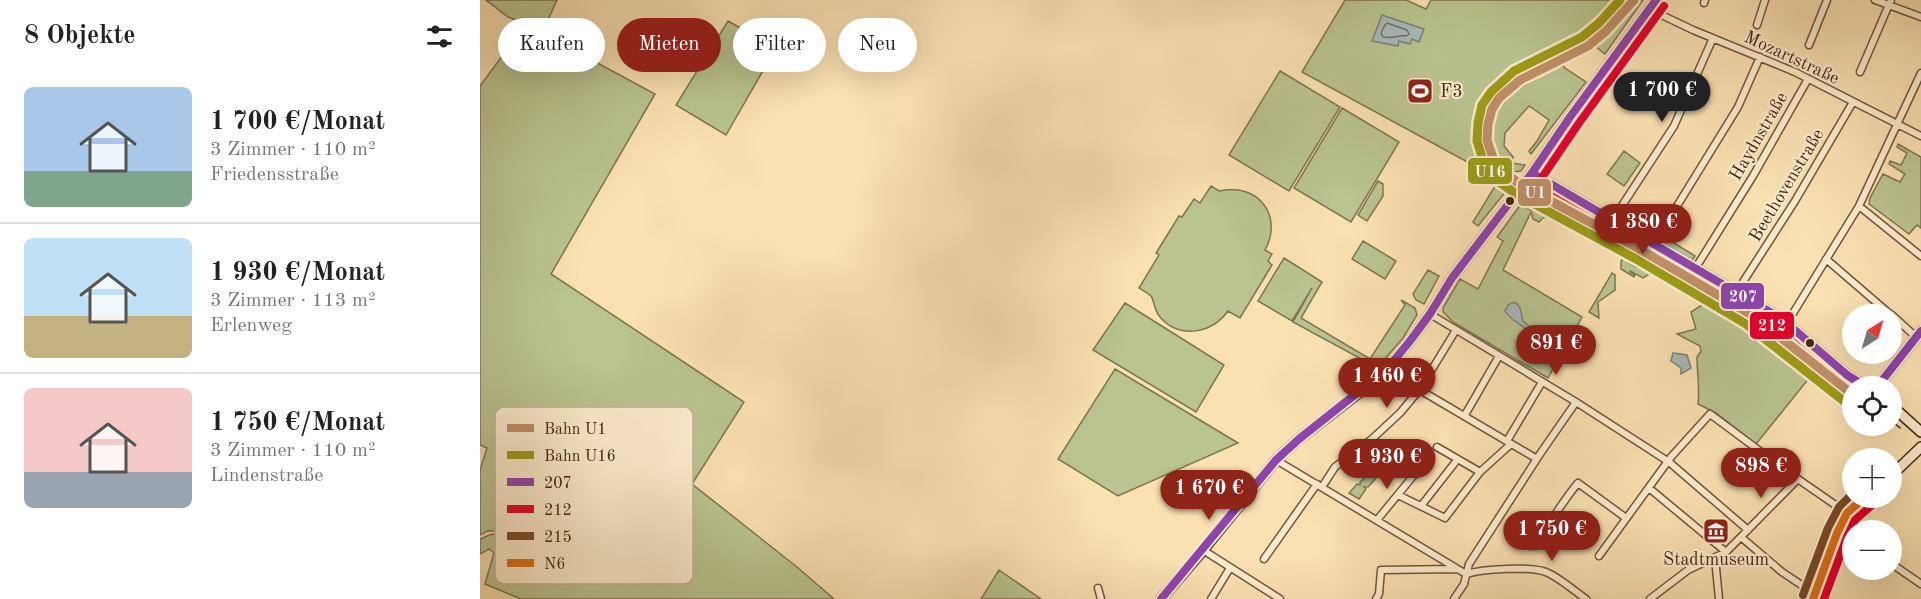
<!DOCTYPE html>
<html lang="de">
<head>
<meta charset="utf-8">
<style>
  body { margin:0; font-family:"Old Standard TT",serif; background:#f6f6f6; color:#222; height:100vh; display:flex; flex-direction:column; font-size:22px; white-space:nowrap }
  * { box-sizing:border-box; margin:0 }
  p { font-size:20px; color:#767676 }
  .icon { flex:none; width:33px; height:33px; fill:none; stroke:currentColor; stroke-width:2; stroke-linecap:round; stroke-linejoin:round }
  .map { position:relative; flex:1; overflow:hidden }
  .panel { display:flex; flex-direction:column; background:#fff; width:480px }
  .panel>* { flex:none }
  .guide { position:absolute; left:18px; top:18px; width:570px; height:54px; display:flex; gap:12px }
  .needle { width:39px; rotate:37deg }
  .tools { position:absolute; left:1362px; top:304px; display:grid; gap:12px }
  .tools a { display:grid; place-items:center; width:60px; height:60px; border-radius:50%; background:#fff; box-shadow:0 6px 24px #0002; font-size:30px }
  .price { position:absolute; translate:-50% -51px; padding:0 14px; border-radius:21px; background:#8f2418; color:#fff; font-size:20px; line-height:39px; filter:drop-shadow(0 2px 3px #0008) }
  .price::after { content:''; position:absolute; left:50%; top:36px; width:18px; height:14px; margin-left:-9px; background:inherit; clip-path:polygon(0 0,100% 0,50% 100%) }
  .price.active { background:#222; color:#fff }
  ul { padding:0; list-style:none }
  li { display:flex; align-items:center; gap:18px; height:150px; padding:0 24px }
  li+li { border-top:2px solid #e0e0e0 }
  li span { display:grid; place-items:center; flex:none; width:168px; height:120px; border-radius:9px; color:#555 }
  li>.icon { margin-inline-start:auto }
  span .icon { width:72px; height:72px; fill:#fffc; stroke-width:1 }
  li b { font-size:26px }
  h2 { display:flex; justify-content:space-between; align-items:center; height:72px; padding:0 24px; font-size:26px }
  .pill { padding:0 21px; border-radius:27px; background:#fff; box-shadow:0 6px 24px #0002; font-size:21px; line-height:54px }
  .pill.active { background:#8f2418; color:#fff }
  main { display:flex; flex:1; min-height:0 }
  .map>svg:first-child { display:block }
  .green { fill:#b9c490; stroke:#7e7550; stroke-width:1.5 }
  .water { fill:#a5bab9; stroke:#7e7f75; stroke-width:1.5 }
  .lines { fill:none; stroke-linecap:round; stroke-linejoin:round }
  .shore { stroke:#747064; stroke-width:1.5 }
  .street-casing { stroke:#715538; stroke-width:9 }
  .secondary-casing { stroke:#432610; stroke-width:12 }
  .street { stroke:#fceccd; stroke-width:6 }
  .secondary { stroke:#fceccd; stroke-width:9 }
  .tram { stroke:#432610; stroke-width:1.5 }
  .bus-1-casing { stroke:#fceccd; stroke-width:12 }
  .bus-2-casing { stroke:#fceccd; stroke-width:12 }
  .bus-3-casing { stroke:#fceccd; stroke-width:12 }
  .bus-4-casing { stroke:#fceccd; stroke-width:12 }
  .bus-1 { stroke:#8e44ad; stroke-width:8 }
  .bus-2 { stroke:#e4002b; stroke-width:8 }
  .bus-3 { stroke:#7a4b2a; stroke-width:8 }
  .bus-4 { stroke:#db711d; stroke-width:8 }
  .rail-1-casing { stroke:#fceccd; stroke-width:14 }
  .rail-2-casing { stroke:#fceccd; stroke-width:14 }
  .rail-1 { stroke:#c08f67; stroke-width:9 }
  .rail-2 { stroke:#9c9b17; stroke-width:9 }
  .bus-dot { fill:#432610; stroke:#fceccd; stroke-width:2 }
  .labels { text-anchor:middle; stroke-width:4.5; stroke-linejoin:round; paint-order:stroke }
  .street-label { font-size:18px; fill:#432610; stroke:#fceccd }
  .poi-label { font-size:18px; fill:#432610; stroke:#fceccd; text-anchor:start }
  .key { fill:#fceccd; stroke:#c4b194; stroke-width:1.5 }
  .key-label { font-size:16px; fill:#432610 }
  .line-badge { stroke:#fceccd; stroke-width:2 }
  .badge-label { font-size:16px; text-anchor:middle; font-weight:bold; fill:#fff }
</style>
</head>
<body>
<main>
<section class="panel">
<h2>8 Objekte<svg class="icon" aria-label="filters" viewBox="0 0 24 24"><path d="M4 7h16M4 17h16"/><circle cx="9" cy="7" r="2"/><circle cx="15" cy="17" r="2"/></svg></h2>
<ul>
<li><span style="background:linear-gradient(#a9c7e8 70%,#7fa58c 0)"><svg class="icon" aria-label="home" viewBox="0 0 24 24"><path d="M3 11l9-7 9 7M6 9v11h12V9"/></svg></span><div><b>1 700 €/Monat</b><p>3 Zimmer · 110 m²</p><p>Friedensstraße</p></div></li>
<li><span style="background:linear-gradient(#bfe0f5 65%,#c2b280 0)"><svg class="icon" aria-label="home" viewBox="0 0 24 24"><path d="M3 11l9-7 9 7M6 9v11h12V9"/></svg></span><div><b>1 930 €/Monat</b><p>3 Zimmer · 113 m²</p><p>Erlenweg</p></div></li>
<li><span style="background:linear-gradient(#f6c9c9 70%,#9aa5b1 0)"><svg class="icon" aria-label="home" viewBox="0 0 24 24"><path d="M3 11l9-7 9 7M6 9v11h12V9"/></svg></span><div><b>1 750 €/Monat</b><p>3 Zimmer · 110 m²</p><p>Lindenstraße</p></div></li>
</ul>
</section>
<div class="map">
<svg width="1441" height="599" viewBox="0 0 1441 599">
  <rect width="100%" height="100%" fill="#fae1b2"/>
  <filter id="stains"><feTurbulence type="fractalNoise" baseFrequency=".00333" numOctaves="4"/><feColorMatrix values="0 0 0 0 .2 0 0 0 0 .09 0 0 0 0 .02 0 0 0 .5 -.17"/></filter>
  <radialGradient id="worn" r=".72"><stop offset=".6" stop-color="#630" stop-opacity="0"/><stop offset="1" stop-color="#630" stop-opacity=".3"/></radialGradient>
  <path class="green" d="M6,0H77L62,33L175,94L71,274L264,402L212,484L317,567L354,599H41L5,584L14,553L9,549L0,554V539L12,534L19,536L20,531H7L0,535V470L7,448L0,445V86L46,24L28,17Z
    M865,0H926L946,9L951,0H1144L1146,2L1114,31L1082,48L1070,61L1038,78L1017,97L1005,122L1004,141L1011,164L1028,181L1026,183L822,72Z
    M1160,0H1163L1125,54L1115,46L1139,25Z
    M248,21L296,48L246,135L196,105Z
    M1083,65L1085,68L1106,82L1051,154L1049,151L1057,141L1069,120L1049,106L1025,133L1024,146L1033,157L1031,163L1045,165L1041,171L1032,172C1021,163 1014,151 1013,137C1009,97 1054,79 1083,65Z
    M800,71L860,107L809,191L749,155Z
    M862,108L919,142L871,222L814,188Z
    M1418,144L1441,157V228L1437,225L1429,234L1389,204L1390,198L1403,174L1420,182L1425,174L1409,164L1410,161L1421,165L1427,153L1417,147Z
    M1144,151L1160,163L1144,186L1127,174Z
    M898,181L903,184V196L887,221L878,215Z
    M1017,183L1027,190L998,226L993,222Z
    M731,186L739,191C777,182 804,215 785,250L792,254L788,261L792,265L760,318L748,311C732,333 700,340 680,317C674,310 674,300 671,296C668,293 662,290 659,288L679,255L676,253L699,216L702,217L714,199L720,203Z
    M1058,202L1085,216L1084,217C1076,213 1064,215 1059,222L1053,219L1051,212L1023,270L1102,317L1068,378L973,322L963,312V308L980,279L998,289L1023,241L1017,237L1041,204L1052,211Z
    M1145,214L1178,234L1171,240L1140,222Z
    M1181,235L1215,256L1210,263L1175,243Z
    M883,241L916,261L905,279L872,259Z
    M1153,250L1168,259L1169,274L1163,278L1150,271V272L1155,275L1154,277L1141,269V262L1144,255L1149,263L1156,267L1160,266V261L1153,256Z
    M804,258L842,282L821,318L890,359L925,305L921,300L935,308L937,315L923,338L898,367L894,366L813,322L832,288L812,321L778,301Z
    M948,270L959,276L944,304L936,300L933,294Z
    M1132,273L1135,275V290L1118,302L1119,318L1109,312Z
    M1223,290L1299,337L1295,342L1334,372L1276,444L1236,413L1218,404C1220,388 1217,373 1217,357L1221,351L1220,346L1197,334L1216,329L1211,312L1222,305Z
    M645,303L744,365L716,412L613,350Z
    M635,369L758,443L638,496L578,459Z
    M892,471L897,477L888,487H884L886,489L879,499L869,493L877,484L880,485V482Z
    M519,570L561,599H501Z"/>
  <path class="water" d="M902,15L944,29L939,42L932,39L930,44L919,41L918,46L892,41Z
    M1034,302C1043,307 1040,313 1043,321L1050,327L1061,330L1063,335H1053C1045,325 1031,322 1025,311L1028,305Z
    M1193,353L1207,355L1211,368L1201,374V368L1191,361Z"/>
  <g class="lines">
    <path class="shore" d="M907,23L927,30L929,34L926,36C916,35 915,39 903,37L901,33L905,25Z"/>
    <defs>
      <path id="street" d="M1395,0L1441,17
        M1224,3L1225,0
        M1169,9L1213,30L1315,72L1441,136
        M1277,25L1285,0
        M1329,45L1347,0
        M1380,72L1411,0
        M1379,206L1441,256
        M1132,221L1194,126L1233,38
        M1173,245L1258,107L1280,57
        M1346,259L1411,315
        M1215,269L1273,176L1328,79
        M1263,282L1315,201L1373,102
        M950,314L1096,402L1189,462L1268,530
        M1412,315L1436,337
        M1307,323L1379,206L1441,73
        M906,370L1057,459
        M985,415L1019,356
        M1027,441L1062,382
        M957,447L1000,472
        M796,460L986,574C1003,569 1050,566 1066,572C1080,578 1093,590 1106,599
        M842,487L855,467L892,439L920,413L940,389L976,330
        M1169,488L1246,552
        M918,495L965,518L1000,472L1031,444
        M941,506L977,460
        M897,520L934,475
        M1357,533L1372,541
        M1261,537L1302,572L1335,594
        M1051,546C1069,527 1081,503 1098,483L1146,518
        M723,550L800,599
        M1119,556L1191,457L1230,414L1312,475L1367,513
        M1235,558L1239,599
        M784,559L837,484
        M1412,564L1441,584
        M618,588L621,599
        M731,599L750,568
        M896,599L899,594L901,570L977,569
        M974,599L984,584L989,564L1060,454L1096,402
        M1170,599L1208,570L1246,552L1318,479"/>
      <path id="secondary" d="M1052,173L1302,319L1367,375L1386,387
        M1397,387L1441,331
        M1412,406L1441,432
        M1412,475L1441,447
        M681,599L723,550L796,460L819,439L890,384L906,370L930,341L950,314L972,278L1052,173L1090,117L1176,0
        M1333,599L1357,533L1367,513L1384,498"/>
    </defs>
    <use href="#street" class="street-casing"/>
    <use href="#secondary" class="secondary-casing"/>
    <use href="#street" class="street"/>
    <use href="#secondary" class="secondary"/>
    <path class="tram" d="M1412,421L1420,428"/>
    <defs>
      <path id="bus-1" d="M1052,173L1302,319L1367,375L1386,387
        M1397,387L1441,331
        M681,599L796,460L819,439L906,370L930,341L950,314L972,278L1052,173L1090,117L1176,0"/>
      <path id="bus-2" d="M1061,179L1099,123L1184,6
        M1047,182L1296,328L1360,383L1372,391
        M1344,599L1367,537L1375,520L1391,506"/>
      <path id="bus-3" d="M1323,595L1348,528L1359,507L1372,494"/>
      <path id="bus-4" d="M1333,599L1357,533L1367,513L1384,498"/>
    </defs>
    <use href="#bus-1" class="bus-1-casing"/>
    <use href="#bus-2" class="bus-2-casing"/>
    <use href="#bus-3" class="bus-3-casing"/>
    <use href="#bus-4" class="bus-4-casing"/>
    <use href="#bus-1" class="bus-1"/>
    <use href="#bus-2" class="bus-2"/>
    <use href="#bus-3" class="bus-3"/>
    <use href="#bus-4" class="bus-4"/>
    <defs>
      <path id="rail-1" d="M1154,0L1126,31L1108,46L1040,80L1019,98L1012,109L1008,124L1007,140L1013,158L1023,172L1043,186L1161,250L1272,315L1372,394"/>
      <path id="rail-2" d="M1140,0L1119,23L1102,37L1034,71L1011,92L1002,105L998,123L997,141L1004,163L1016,180L1038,195L1156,259L1266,324L1365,402"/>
    </defs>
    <use href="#rail-1" class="rail-1-casing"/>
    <use href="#rail-2" class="rail-2-casing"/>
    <use href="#rail-1" class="rail-1"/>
    <use href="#rail-2" class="rail-2"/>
  </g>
  <defs>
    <symbol id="stadium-square" viewBox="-11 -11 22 22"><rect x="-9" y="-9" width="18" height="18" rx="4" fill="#8f2418" stroke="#fceccd"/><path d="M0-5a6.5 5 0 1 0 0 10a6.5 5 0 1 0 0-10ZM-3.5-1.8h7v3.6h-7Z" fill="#fff"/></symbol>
    <symbol id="museum-square" viewBox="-11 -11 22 22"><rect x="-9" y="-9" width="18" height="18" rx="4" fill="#8f2418" stroke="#fceccd"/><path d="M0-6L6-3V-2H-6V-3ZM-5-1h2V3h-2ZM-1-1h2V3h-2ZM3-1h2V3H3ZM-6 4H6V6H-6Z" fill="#fff"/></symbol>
  </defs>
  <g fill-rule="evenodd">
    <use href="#stadium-square" x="925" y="76" width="30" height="30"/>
    <use href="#museum-square" x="1221" y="516" width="30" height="30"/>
  </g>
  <g class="bus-dot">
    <circle cx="1030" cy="201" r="5"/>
    <circle cx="1330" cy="343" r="5"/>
  </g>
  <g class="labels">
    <g class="street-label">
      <text transform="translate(1312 57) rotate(25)" y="6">Mozartstraße</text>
      <text transform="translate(1278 136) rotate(-60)" y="6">Haydnstraße</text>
      <text transform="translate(1306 185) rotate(-59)" y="6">Beethovenstraße</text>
    </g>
    <g class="poi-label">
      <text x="960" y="97">F3</text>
      <text x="1236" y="565" text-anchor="middle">Stadtmuseum</text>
    </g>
  </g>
  <rect x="15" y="407" width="198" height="177" rx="9" class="key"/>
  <rect x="27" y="424" width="27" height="8" fill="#c08f67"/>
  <rect x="27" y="451" width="27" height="8" fill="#9c9b17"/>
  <rect x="27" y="478" width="27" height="8" fill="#8e44ad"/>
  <rect x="27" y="505" width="27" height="8" fill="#e4002b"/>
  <rect x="27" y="532" width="27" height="8" fill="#7a4b2a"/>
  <rect x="27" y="559" width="27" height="8" fill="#db711d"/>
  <g class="key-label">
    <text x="64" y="434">Bahn U1</text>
    <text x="64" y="461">Bahn U16</text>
    <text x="64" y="488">207</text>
    <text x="64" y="515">212</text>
    <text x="64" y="542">215</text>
    <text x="64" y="569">N6</text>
  </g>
  <g class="line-badge">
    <rect x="987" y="157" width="46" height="28" rx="6" fill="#9c9b17"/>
    <rect x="1037" y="178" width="35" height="29" rx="6" fill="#c08f67"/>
    <rect x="1240" y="282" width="45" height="28" rx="6" fill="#8e44ad"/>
    <rect x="1269" y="311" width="46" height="29" rx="6" fill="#e4002b"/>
  </g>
  <g class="badge-label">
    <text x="1010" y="177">U16</text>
    <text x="1055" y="198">U1</text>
    <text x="1263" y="302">207</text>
    <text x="1292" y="331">212</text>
  </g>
  <rect width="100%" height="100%" filter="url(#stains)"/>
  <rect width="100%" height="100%" fill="url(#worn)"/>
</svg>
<div class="tools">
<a><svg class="needle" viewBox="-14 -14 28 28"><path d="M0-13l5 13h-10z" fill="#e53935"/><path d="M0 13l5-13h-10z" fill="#767676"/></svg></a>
<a><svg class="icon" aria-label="locate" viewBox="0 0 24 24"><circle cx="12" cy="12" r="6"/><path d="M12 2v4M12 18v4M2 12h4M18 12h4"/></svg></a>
<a>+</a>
<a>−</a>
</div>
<b class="price active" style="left:1182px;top:123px">1 700 €</b>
<b class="price" style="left:1163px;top:255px">1 380 €</b>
<b class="price" style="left:1076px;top:376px">891 €</b>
<b class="price" style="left:907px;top:409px">1 460 €</b>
<b class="price" style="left:907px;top:490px">1 930 €</b>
<b class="price" style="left:1281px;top:499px">898 €</b>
<b class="price" style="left:729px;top:521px">1 670 €</b>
<b class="price" style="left:1072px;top:562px">1 750 €</b>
<div class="guide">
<a class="pill">Kaufen</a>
<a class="pill active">Mieten</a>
<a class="pill">Filter</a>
<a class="pill">Neu</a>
</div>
</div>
</main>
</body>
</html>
